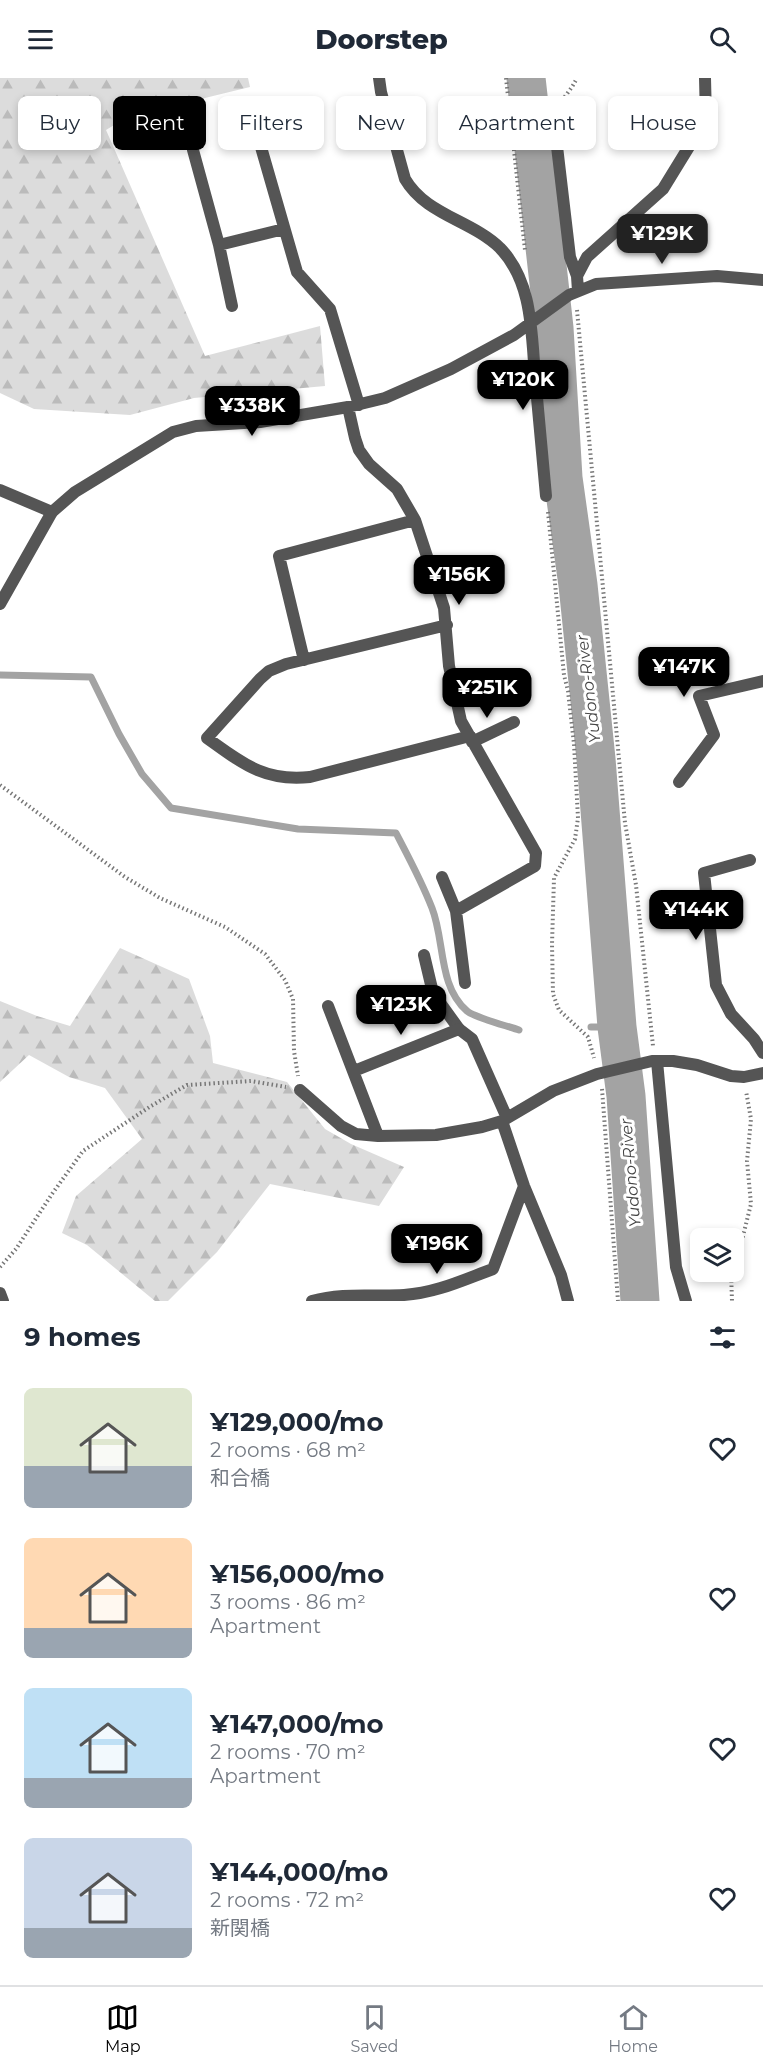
<!DOCTYPE html>
<html lang="en">
<head>
<meta charset="utf-8">
<style>
  body { margin:0; font-family:Montserrat,"Noto Sans JP",sans-serif; background:#f6f6f7; color:#1f2937; height:100vh; display:flex; flex-direction:column; font-size:22px; white-space:nowrap }
  * { box-sizing:border-box; margin:0 }
  p { font-size:20px; color:#747a83 }
  .icon { flex:none; width:33px; height:33px; fill:none; stroke:currentColor; stroke-width:2; stroke-linecap:round; stroke-linejoin:round }
  .map { position:relative; height:1223px; overflow:hidden }
  .panel { display:flex; flex-direction:column; background:#fff; flex:1 }
  .panel>* { flex:none }
  .guide { position:absolute; left:18px; top:18px; width:728px; height:54px; display:flex; gap:12px }
  .tools { position:absolute; left:690px; top:1150px; display:grid; gap:12px }
  .tools a { display:grid; place-items:center; width:54px; height:54px; border-radius:9px; background:#fff; box-shadow:0 3px 9px #0003; font-size:30px }
  .price { position:absolute; translate:-50% -51px; padding:0 14px; border-radius:12px; background:#000; color:#fff; font-size:20px; line-height:39px; filter:drop-shadow(0 2px 3px #0008) }
  .price::after { content:''; position:absolute; left:50%; top:36px; width:18px; height:14px; margin-left:-9px; background:inherit; clip-path:polygon(0 0,100% 0,50% 100%) }
  .price.current { background:#222; color:#fff }
  ul { padding:0; list-style:none }
  li { display:flex; align-items:center; gap:18px; height:150px; padding:0 24px }
  li span { display:grid; place-items:center; flex:none; width:168px; height:120px; border-radius:9px; color:#555 }
  li>.icon { margin-inline-start:auto }
  span .icon { width:72px; height:72px; fill:#fffc; stroke-width:1 }
  li b { font-size:26px }
  h2 { display:flex; justify-content:space-between; align-items:center; height:72px; padding:0 24px; font-size:26px }
  .chip { padding:0 21px; border-radius:9px; background:#fff; box-shadow:0 3px 9px #0003; font-size:21px; line-height:54px }
  .chip.current { background:#000; color:#fff }
  header { display:flex; justify-content:space-between; align-items:center; height:78px; padding:0 24px; background:#fff; font-size:27px; font-weight:800 }
  .tabs { display:flex; justify-content:space-around; align-items:center; height:84px; border-top:2px solid #e0e1e3; background:#fff; font-size:16px; color:#747a83 }
  .tabs a { display:grid; justify-items:center; gap:3px }
  .tabs .current { color:#000 }
  .map>svg:first-child { display:block }
  .forest { fill:url(#forest-firs) }
  .lines { fill:none; stroke-linecap:round; stroke-linejoin:round }
  .stream { stroke:#a3a3a3; stroke-width:7 }
  .river { stroke:#a3a3a3; stroke-width:39 }
  .path { stroke:#777; stroke-width:4; stroke-dasharray:1.5 3; stroke-linecap:butt }
  .lane { stroke:#555; stroke-width:12 }
  .street { stroke:#555; stroke-width:12 }
  .labels { text-anchor:middle; stroke-width:6; stroke-linejoin:round; paint-order:stroke }
  .water-label { font-size:16px; font-style:italic; fill:#444; stroke:#fff }
</style>
</head>
<body>
<header><svg class="icon" aria-label="menu" viewBox="0 0 24 24"><path d="M4 6h16M4 12h16M4 18h16"/></svg>Doorstep<svg class="icon" aria-label="search" viewBox="0 0 24 24"><circle cx="10" cy="10" r="6"/><path d="M15 15l6 6"/></svg></header>
<div class="map">
<svg width="763" height="1223" viewBox="0 0 763 1223">
  <defs>
    <pattern id="forest-firs" width="22" height="20" patternUnits="userSpaceOnUse" patternTransform="scale(1.5)"><rect width="22" height="20" fill="#dcdcdc"/><path d="M5 1l3.5 6h-7zM16 11l3.5 6h-7z" fill="#bbb"/></pattern>
  </defs>
  <rect width="100%" height="100%" fill="#fff"/>
  <path class="forest" d="M0,0H248L250,9L127,39L106,52L205,278L320,248L325,308L194,320L130,337L34,331L0,315Z
    M120,870L189,901L210,958L213,985L287,1004L325,1051L351,1066L404,1089L379,1128L270,1106L217,1174L168,1223H155L87,1167L62,1155L76,1118L142,1061L105,1010L69,999L29,977L0,1004V923L37,938L70,948Z"/>
  <g class="lines">
    <path class="stream" d="M0,597L91,599L119,656L142,696L171,730L298,751L396,755C409,780 422,804 432,830C445,863 438,908 467,933C475,940 508,948 519,952
      M591,949H617"/>
    <path class="river" d="M526,0L554,250L563,400L578,507L596,681L617,949L626,1018L640,1223"/>
    <path class="path" d="M506,0L525,172
      M556,44C559,19 567,20 577,0
      M577,232L625,745L636,807L653,968
      M548,434L564,597L568,613L574,666L578,740L575,761L554,800L552,866L553,916L559,932L588,959L594,980
      M0,707L125,799L160,820L225,849L265,876L285,902L293,921L294,973L298,998
      M602,1011L618,1223
      M734,1180L743,1158L751,1126L747,1083L751,1041L746,1013
      M0,1189L16,1171L52,1116L83,1073L151,1028L187,1007L251,1003L286,1009
      M731,1194L732,1223"/>
    <path class="lane" d="M0,412L52,434
      M424,877L433,915L459,951"/>
    <path class="street" d="M379,0L381,14L405,101C426,137 471,142 500,170C535,206 531,262 536,309C539,345 543,382 546,418
      M252,38L297,194L330,231L359,327
      M556,60L570,179L577,198
      M193,72L219,167L232,228
      M219,167L284,151
      M578,213L577,198L587,179L663,111L706,41L705,0
      M348,329L355,360L359,372L369,386L397,411L415,442
      M0,526L52,434L75,414L173,354L196,348L260,344L348,329L385,320L451,291L514,257L569,217L596,206L717,198L763,202
      M447,547L286,586L269,593L260,601L207,660C242,685 264,704 310,699L470,658
      M304,582L279,478L415,442L444,530L449,588L461,643L536,775L535,788L456,833
      M472,664L514,644
      M679,704L714,657L699,618L763,603
      M750,782L704,795L716,907L731,936L754,961L763,975
      M442,799L456,833L465,905
      M328,928L378,1058
      M657,983L676,1189L686,1223
      M354,993L459,951L472,961L507,1040
      M300,1012L341,1048L356,1056L378,1058L436,1057L482,1049L502,1043L553,1013L597,996L652,983H673L697,987L731,998L744,999L763,995
      M502,1043L524,1108L561,1197L568,1223
      M0,1215L3,1223
      M312,1223C343,1214 374,1219 404,1217C436,1215 463,1202 493,1191L524,1108"/>
  </g>
  <g class="labels">
    <g class="water-label">
      <text transform="translate(588 611) rotate(-97)" y="6">Yudono-River</text>
      <text transform="translate(630 1095) rotate(-95)" y="6">Yudono-River</text>
    </g>
  </g>
</svg>
<div class="tools">
<a><svg class="icon" aria-label="layers" viewBox="0 0 24 24"><path d="M12 4l9 5-9 5-9-5zM3 14l9 5 9-5"/></svg></a>
</div>
<b class="price current" style="left:662px;top:187px">¥129K</b>
<b class="price" style="left:523px;top:333px">¥120K</b>
<b class="price" style="left:252px;top:359px">¥338K</b>
<b class="price" style="left:459px;top:528px">¥156K</b>
<b class="price" style="left:684px;top:620px">¥147K</b>
<b class="price" style="left:487px;top:641px">¥251K</b>
<b class="price" style="left:696px;top:863px">¥144K</b>
<b class="price" style="left:401px;top:958px">¥123K</b>
<b class="price" style="left:437px;top:1197px">¥196K</b>
<div class="guide">
<a class="chip">Buy</a>
<a class="chip current">Rent</a>
<a class="chip">Filters</a>
<a class="chip">New</a>
<a class="chip">Apartment</a>
<a class="chip">House</a>
</div>
</div>
<section class="panel">
<h2>9 homes<svg class="icon" aria-label="filters" viewBox="0 0 24 24"><path d="M4 7h16M4 17h16"/><circle cx="9" cy="7" r="2"/><circle cx="15" cy="17" r="2"/></svg></h2>
<ul>
<li><span style="background:linear-gradient(#dfe7d0 65%,#9aa5b1 0)"><svg class="icon" aria-label="home" viewBox="0 0 24 24"><path d="M3 11l9-7 9 7M6 9v11h12V9"/></svg></span><div><b>¥129,000/mo</b><p>2 rooms · 68 m²</p><p>和合橋</p></div><svg class="icon" aria-label="heart" viewBox="0 0 24 24"><path d="M12 20l-8-8c-3-5 5-10 8-4 3-6 11-1 8 4z"/></svg></li>
<li><span style="background:linear-gradient(#ffd9b3 75%,#9aa5b1 0)"><svg class="icon" aria-label="home" viewBox="0 0 24 24"><path d="M3 11l9-7 9 7M6 9v11h12V9"/></svg></span><div><b>¥156,000/mo</b><p>3 rooms · 86 m²</p><p>Apartment</p></div><svg class="icon" aria-label="heart" viewBox="0 0 24 24"><path d="M12 20l-8-8c-3-5 5-10 8-4 3-6 11-1 8 4z"/></svg></li>
<li><span style="background:linear-gradient(#bfe0f5 75%,#9aa5b1 0)"><svg class="icon" aria-label="home" viewBox="0 0 24 24"><path d="M3 11l9-7 9 7M6 9v11h12V9"/></svg></span><div><b>¥147,000/mo</b><p>2 rooms · 70 m²</p><p>Apartment</p></div><svg class="icon" aria-label="heart" viewBox="0 0 24 24"><path d="M12 20l-8-8c-3-5 5-10 8-4 3-6 11-1 8 4z"/></svg></li>
<li><span style="background:linear-gradient(#c9d6e8 75%,#9aa5b1 0)"><svg class="icon" aria-label="home" viewBox="0 0 24 24"><path d="M3 11l9-7 9 7M6 9v11h12V9"/></svg></span><div><b>¥144,000/mo</b><p>2 rooms · 72 m²</p><p>新関橋</p></div><svg class="icon" aria-label="heart" viewBox="0 0 24 24"><path d="M12 20l-8-8c-3-5 5-10 8-4 3-6 11-1 8 4z"/></svg></li>
</ul>
</section>
<nav class="tabs">
<a class="current"><svg class="icon" aria-label="map" viewBox="0 0 24 24"><path d="M3 6l6-2 6 2 6-2v14l-6 2-6-2-6 2zM9 4v14M15 6v14"/></svg>Map</a>
<a><svg class="icon" aria-label="saved" viewBox="0 0 24 24"><path d="M7 4h10v16l-5-4-5 4z"/></svg>Saved</a>
<a><svg class="icon" aria-label="home" viewBox="0 0 24 24"><path d="M3 11l9-7 9 7M6 9v11h12V9"/></svg>Home</a>
</nav>
</body>
</html>
